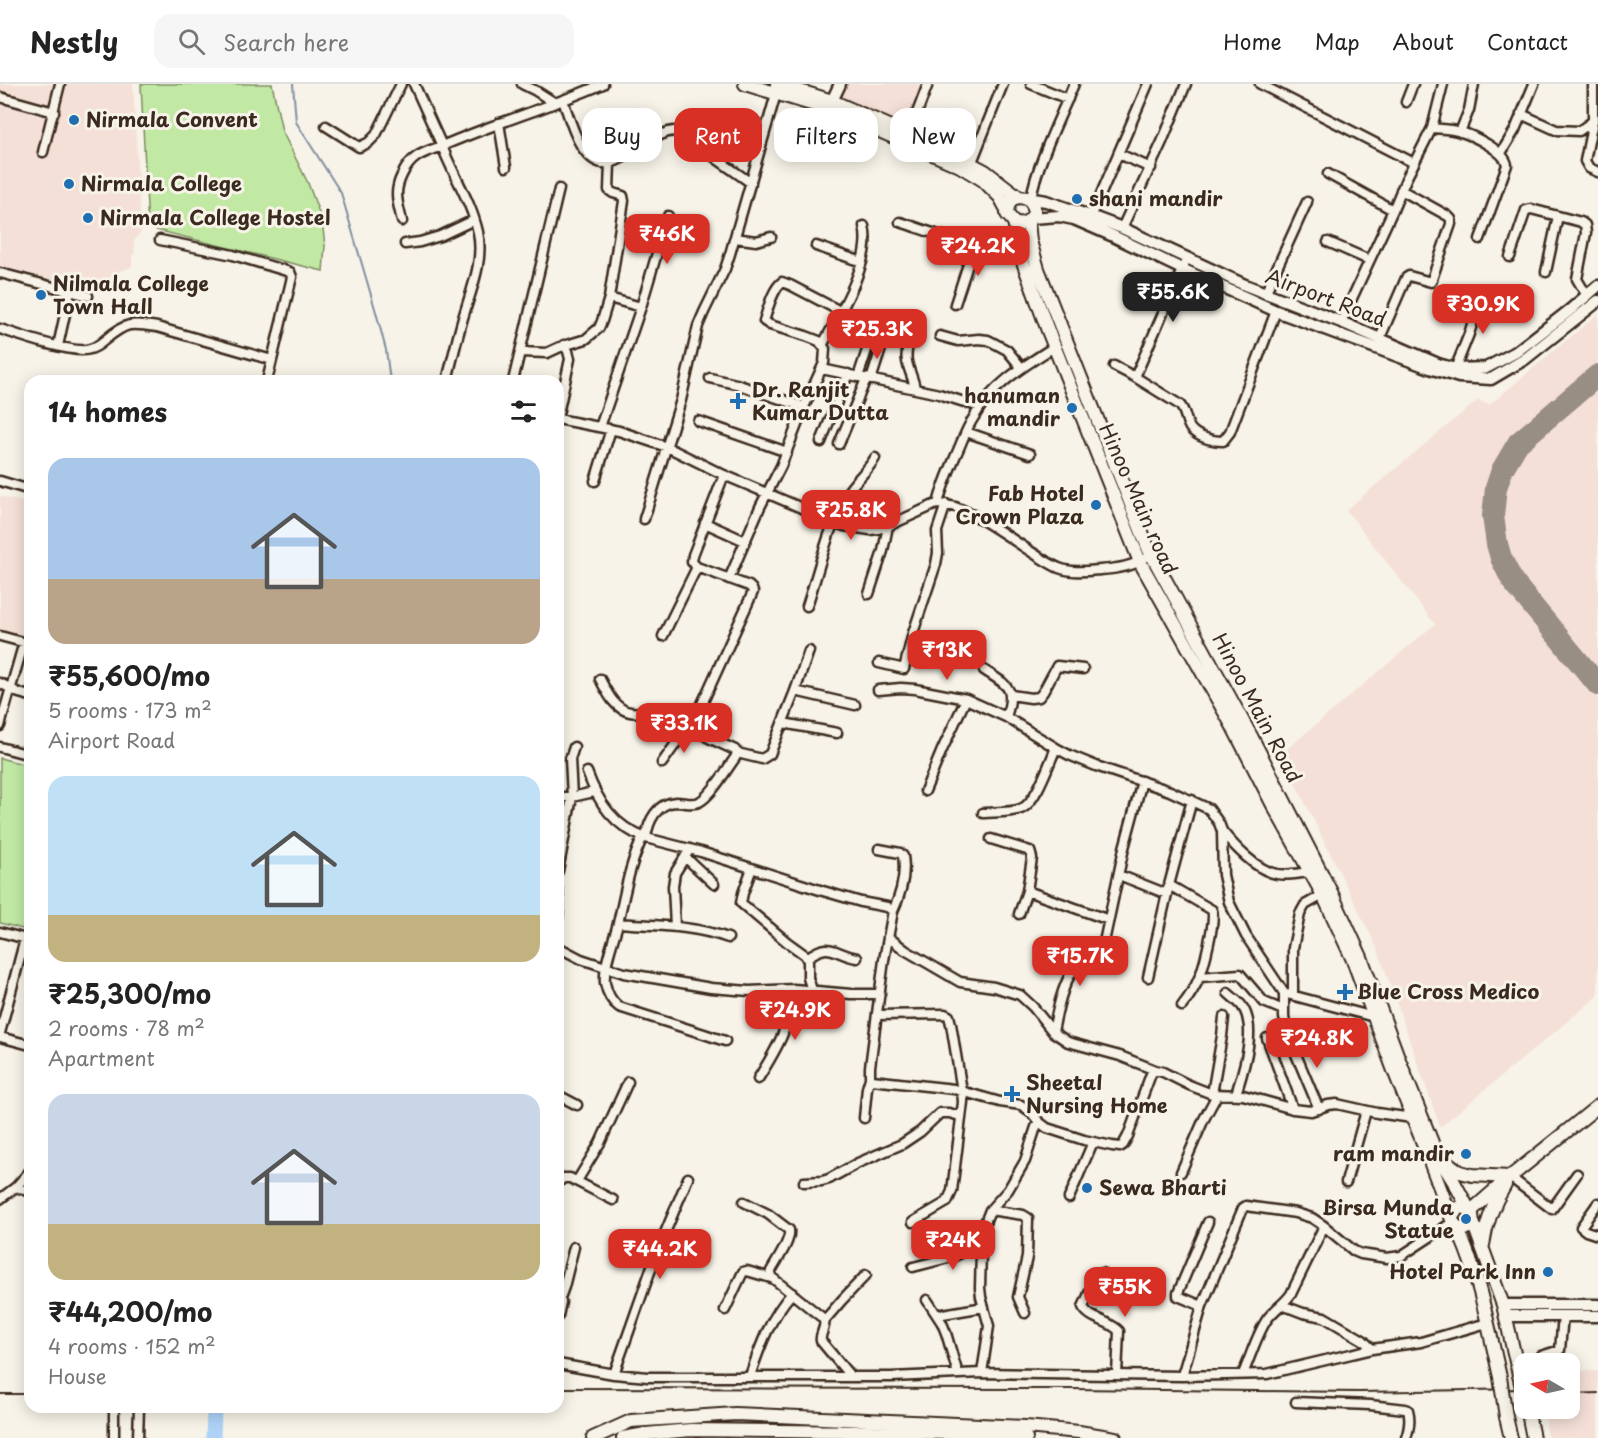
<!DOCTYPE html>
<html lang="en">
<head>
<meta charset="utf-8">
<style>
  body { margin:0; font-family:"Playpen Sans",sans-serif; background:#f6f6f6; color:#222; height:100vh; display:flex; flex-direction:column; font-size:22px; white-space:nowrap }
  * { box-sizing:border-box; margin:0 }
  p { font-size:20px; color:#767676 }
  .icon { flex:none; width:33px; height:33px; fill:none; stroke:currentColor; stroke-width:2; stroke-linecap:round; stroke-linejoin:round }
  .map { position:relative; flex:1; overflow:hidden }
  .side { position:absolute; left:24px; top:291px; width:540px; height:1038px; display:flex; flex-direction:column; background:#fff; border-radius:18px; box-shadow:0 3px 15px #0003 }
  .side>* { flex:none }
  .banner { position:absolute; left:582px; top:24px; width:570px; height:54px; display:flex; gap:12px }
  .needle { width:39px; rotate:279deg }
  .fabs { position:absolute; left:1514px; top:1269px; display:grid; gap:12px }
  .fabs a { display:grid; place-items:center; width:66px; height:66px; border-radius:12px; background:#fff; box-shadow:0 3px 15px #0003; font-size:30px }
  .price { position:absolute; translate:-50% -51px; padding:0 14px; border-radius:12px; background:#d93025; color:#fff; font-size:20px; line-height:39px; filter:drop-shadow(0 2px 3px #0008) }
  .price::after { content:''; position:absolute; left:50%; top:36px; width:18px; height:14px; margin-left:-9px; background:inherit; clip-path:polygon(0 0,100% 0,50% 100%) }
  .price.on { background:#222; color:#fff }
  ul { padding:0; list-style:none }
  li { display:grid; align-content:center; gap:12px; height:318px; padding:0 24px }
  li span { display:grid; place-items:center; height:186px; border-radius:18px; color:#555 }
  li>.icon { margin-inline-start:auto }
  span .icon { width:108px; height:108px; fill:#fffc; stroke-width:1 }
  li b { font-size:26px }
  h2 { display:flex; justify-content:space-between; align-items:center; height:72px; padding:0 24px; font-size:26px }
  .pill { padding:0 21px; border-radius:18px; background:#fff; box-shadow:0 3px 15px #0003; font-size:21px; line-height:54px }
  .pill.on { background:#d93025; color:#fff }
  header { display:flex; align-items:center; gap:36px; box-sizing:border-box; height:84px; padding:0 30px; background:#fff; border-bottom:2px solid #e0e0e0 }
  header strong { font-size:28px }
  nav { display:flex; gap:33px; margin-inline-start:auto; font-size:21px }
  .search { width:420px; height:54px; background:#f6f6f6; display:flex; align-items:center; gap:15px; box-sizing:border-box; padding:0 21px; border-radius:18px; color:#767676; font-size:22px }
  .map>svg:first-child { display:block }
  .built { fill:#f5e0d7 }
  .green { fill:#c1e9a4; stroke:#7e8a61; stroke-width:1.5 }
  .lines { fill:none; stroke-linecap:round; stroke-linejoin:round }
  .stream { stroke:#808fa0; stroke-width:2 }
  .river { stroke:#aed3f7; stroke-width:15 }
  .taxiway { stroke:#998e83; stroke-width:22 }
  .minor-casing { stroke:#3b2a1e; stroke-width:13 }
  .tertiary-casing { stroke:#3b2a1e; stroke-width:15 }
  .secondary-casing { stroke:#3b2a1e; stroke-width:16 }
  .minor { stroke:#f7f3e8; stroke-width:8 }
  .tertiary { stroke:#f7f3e8; stroke-width:10 }
  .secondary { stroke:#f7f3e8; stroke-width:12 }
  .rail { stroke:#3b2a1e; stroke-width:2 }
  .secondary-bridge-casing { stroke:#3b2a1e; stroke-width:16; stroke-linecap:butt }
  .secondary-bridge { stroke:#f7f3e8; stroke-width:12 }
  .poi-dot { fill:#1f6fb2; stroke:#f7f3e8; stroke-width:2 }
  .labels { text-anchor:middle; stroke-width:6; stroke-linejoin:round; paint-order:stroke }
  .poi-label { font-size:20px; font-weight:bold; fill:#3b2a1e; stroke:#f7f3e8; text-anchor:start }
  .street-label { font-size:20px; fill:#3b2a1e; stroke:#f7f3e8 }
</style>
</head>
<body>
<header>
<strong>Nestly</strong>
<div class="search"><svg class="icon" aria-label="search" viewBox="0 0 24 24"><circle cx="10" cy="10" r="6"/><path d="M15 15l6 6"/></svg>Search here</div>
<nav><a>Home</a><a>Map</a><a>About</a><a>Contact</a></nav>
</header>
<div class="map">
<svg width="1598" height="1354" viewBox="0 0 1598 1354">
  <rect width="100%" height="100%" fill="#f7f3e8"/>
  <filter id="ink" filterUnits="userSpaceOnUse"><feTurbulence type="fractalNoise" baseFrequency=".0167" numOctaves="2"/><feDisplacementMap in="SourceGraphic" scale="12" xChannelSelector="R" yChannelSelector="G"/><feConvolveMatrix kernelMatrix="1 2 1 2 8 2 1 2 1" color-interpolation-filters="sRGB"/></filter>
  <g filter="url(#ink)">
    <path class="built" d="M0,0H133L141,148L134,157L135,168L132,172V183L120,187L118,193L106,195L93,206L0,182Z
      M842,0H926L908,44L835,16Z
      M1598,230V912L1440,1043L1378,866L1281,670L1435,540L1346,426L1478,316L1489,321Z
      M0,412L30,420V553L0,545Z
      M1569,1286L1598,1287V1354H1548L1544,1325L1569,1324Z"/>
    <path class="green" d="M141,0H272L282,47L308,99L322,137L325,162L323,187L148,144Z
      M0,674L30,682V847L0,839Z"/>
    <g class="lines">
      <path class="stream" d="M293,0L296,38L341,109L376,228L386,266L390,297"/>
      <path class="river" d="M213,1354L214,1328"/>
      <path class="taxiway" d="M1598,291L1518,359L1502,386L1496,404L1493,432L1497,460L1501,474L1513,498L1598,601"/>
      <defs>
        <path id="minor" d="M522,0L536,7L555,19
          M1031,0L1068,15
          M1260,0L1414,79
          M1593,0V37L1585,77L1589,84L1598,88
          M0,13L54,28
          M563,16C570,35 581,84 610,79C622,76 634,67 644,61C654,55 662,48 674,47L707,68L751,99
          M1406,18L1413,0
          M1521,30L1556,46L1579,47L1593,37
          M499,39L506,83
          M326,42L359,63L368,59L376,51L401,0
          M1432,44C1442,45 1452,45 1461,48C1474,52 1505,67 1507,81L1480,155
          M1460,48L1469,26L1474,0
          M909,50L928,0
          M43,68L60,0
          M1501,69L1515,46L1534,0
          M1119,70L1151,84
          M972,78L1003,0
          M1328,90L1393,126
          M1031,114C1037,79 1060,34 1074,0
          M1090,132L1097,119L1148,0
          M402,137C400,128 397,119 397,110C397,103 399,97 402,91C411,72 422,69 442,62L414,0
          M900,138C923,145 945,155 969,158C986,160 1001,158 1017,156
          M1122,144L1162,58L1186,0
          M735,154L756,157L771,153
          M160,156L233,171L290,188L292,193L267,297
          M1328,158L1369,176
          M405,160L420,158L440,152L474,136
          M816,162L862,178
          M1510,173L1526,126L1531,125L1581,138L1585,141L1586,149L1577,195L1587,212
          M1546,188L1558,132
          M0,189L88,212
          M1265,210L1307,118
          M609,214L641,223
          M955,220L975,159
          M1341,238L1393,126L1406,95L1432,44L1443,0
          M0,245C18,251 75,271 90,265C96,264 101,259 106,255C127,238 131,239 157,243L272,276
          M940,252L958,257L979,255L988,256L1007,266L1021,283
          M1380,254L1406,194L1409,192L1431,198L1451,140V135L1448,132L1401,106
          M823,260C839,231 873,176 864,142
          M58,262L70,207
          M908,262C903,279 912,288 915,304
          M520,268L547,269L560,263L586,255L599,244L602,237L609,214L624,117L623,112L613,109L609,106L610,79
          M1114,282L1135,293L1180,321C1185,327 1185,333 1188,340C1192,352 1211,357 1223,357L1230,348L1276,227
          M822,285L939,310L980,323
          M1455,285L1469,250L1482,208
          M858,293L872,251
          M1135,293L1184,181
          M710,294L736,300L804,323
          M871,296L886,249
          M447,297C452,276 457,255 463,234C471,206 484,178 478,148C471,117 453,91 442,62C495,39 550,23 603,0
          M513,297L559,105
          M558,330L570,275L568,267L564,261
          M558,335L619,347L667,363L724,391L844,442L870,446L878,445L888,442L934,421C963,412 1031,473 1059,484C1072,489 1087,487 1100,486C1116,485 1131,483 1144,475
          M698,337L787,368
          M600,343L641,223L668,132
          M966,348L1030,370
          M821,358L848,290
          M839,360L866,295
          M724,391L693,471L692,478L697,483L749,502L752,505L753,508L696,633L693,643L707,653L735,666L737,669L735,674C726,686 712,711 699,718C693,721 684,718 676,718C657,719 648,737 646,754L701,768L823,807L861,818L887,823L893,827L884,876L870,983V994L872,996L954,1005L1000,1018L1021,1021L1030,1027L1039,1038L1047,1044L1084,1056L1112,1062L1120,1063L1123,1061L1128,1052L1151,990L1155,986L1163,988L1189,1001L1212,1010L1243,1011L1293,1025L1311,1027L1328,1021L1337,1020L1377,1029L1412,1034
          M0,397L30,406
          M595,397L611,345
          M938,420C942,403 949,387 956,371C962,358 966,345 974,333C992,301 1024,282 1054,263
          M644,435L681,316L698,242L704,228L725,185L730,170L776,10
          M705,439L745,457
          M729,495L760,423L781,382L804,323L824,279L825,265L819,257L806,252L770,241L764,237C768,225 772,206 782,198L790,201L840,227
          M869,510L883,467L888,442
          M807,522C819,485 828,445 846,411C854,397 867,388 875,374
          M0,552L30,560
          M663,552L697,483
          M879,579L904,585L913,549L936,480L938,469L937,447L946,420
          M984,586C1008,602 1016,603 1006,633
          M600,595C607,608 614,625 630,628C636,629 643,628 649,629C662,632 676,639 689,644
          M0,599L19,609L30,612
          M878,606L901,604L915,605L966,615L1006,633L1056,664L1069,671L1096,682L1170,707L1209,725L1219,739L1222,747L1223,791L1229,818L1246,852L1284,909V933L1287,949L1319,1025
          M795,607L855,621
          M1011,611L1031,614L1039,613L1043,608L1057,582L1083,585
          M783,639L837,649
          M0,642L24,558
          M0,663L30,671
          M737,669L762,675L770,670L795,607L809,567
          M662,679L684,648L692,643
          M587,688C598,718 614,743 646,754
          M925,707L942,666L966,615
          M558,713H572L594,708
          M983,729C995,728 1009,729 1021,725C1036,719 1049,679 1056,664
          M1222,747C1234,762 1257,787 1277,790C1287,792 1300,789 1310,788
          M643,753C629,781 625,810 618,839C614,856 603,882 605,899C607,909 612,918 619,923L704,950L725,957
          M991,755L1030,767L1032,774L1027,807
          M879,765L900,769L903,772C906,791 901,810 893,827
          M685,773L714,800
          M752,784L743,809L741,819L787,858L805,871L808,877V894L812,906
          M558,787L572,713L570,675L574,663
          M1119,791L1167,810
          M1169,801L1212,826C1216,835 1204,883 1199,894C1195,904 1189,913 1182,922
          M558,807L559,822L558,834
          M1019,830L1027,807L1109,836
          M618,839C655,842 692,841 728,854
          M675,843L673,802L675,789L690,765
          M0,848L30,856
          M888,853L905,866L960,898L994,903L1020,911L1033,923L1053,948L1068,958L1120,972L1155,986
          M558,863L581,875L624,889L711,904L749,907L794,905L851,910H880
          M807,874C831,856 833,870 857,874
          M1148,893L1169,801L1192,716
          M1200,893L1240,890L1264,918L1283,926
          M1228,909C1232,913 1238,917 1242,922C1258,944 1243,987 1236,1010
          M1287,910L1374,933
          M1293,911V864L1300,830L1305,821L1323,811
          M877,931L945,930L949,932L951,940L962,1007L963,1018L952,1107L947,1118L913,1138
          M1053,948C1057,927 1064,888 1083,877L1096,879L1100,877L1124,764L1142,697
          M0,949L25,855
          M0,953L30,961
          M1267,954L1293,1025
          M758,995C778,963 790,942 794,905
          M1212,1010L1222,952L1224,933
          M558,1011L577,1021
          M864,1034L867,1004L870,994
          M1181,1088L1204,1035L1217,1011
          M1510,1093L1552,1125L1577,1090
          M577,1097L600,1059L628,998
          M804,1098L822,1097L829,1095L858,1079L902,1060L920,1048L940,1029H949L960,1032
          M1346,1098L1366,1027
          M558,1099L563,1094H570L613,1116
          M16,1103L30,1108
          M1069,1114L1093,1058
          M0,1115L16,1103L30,1087
          M744,1118L768,1130L789,1146C791,1157 777,1176 771,1187L770,1192L824,1235C827,1243 819,1250 821,1257L851,1293
          M1598,1119L1581,1143L1586,1147L1598,1151
          M990,1126L1023,1131L1028,1134L1027,1173L1018,1213L1025,1229
          M1208,1138L1178,1209V1212L1202,1222L1243,1124L1246,1122L1296,1129L1312,1134L1324,1142L1354,1167L1361,1170L1387,1174L1401,1172L1453,1138
          M913,1183L952,1173L982,1160
          M1102,1189L1090,1207L1083,1223C1090,1236 1109,1236 1119,1247L1117,1291
          M560,1214L564,1203L574,1163
          M927,1216L942,1239L946,1249L958,1290
          M1282,1221L1303,1229L1324,1233L1363,1256L1372,1265
          M725,1226L743,1188L747,1187L771,1194
          M937,1231L984,1223
          M558,1232L561,1218L559,1212
          M824,1237L842,1216L866,1191
          M1541,1272L1560,1266L1563,1231
          M558,1280L614,1290L648,1293H891L982,1289L1182,1292L1267,1290L1372,1265L1421,1258L1487,1239
          M982,1289L989,1242L981,1213L980,1204L981,1166L986,1136L990,1126L1008,1106L1025,1077L1036,1043L1039,1038
          M614,1290L657,1168L688,1094
          M1243,1290C1250,1274 1258,1247 1268,1234C1275,1225 1285,1219 1291,1210L1324,1142
          M750,1292C760,1262 770,1234 792,1209
          M1182,1292L1202,1222
          M1296,1318L1370,1321L1405,1325L1408,1326C1411,1336 1409,1345 1406,1354
          M114,1354V1323
          M138,1354L139,1323"/>
        <path id="tertiary" d="M832,17L840,0
          M1027,114L1046,117L1090,132L1122,144L1245,201L1341,238L1438,280L1455,285L1486,284L1516,268L1570,226L1598,202
          M1031,134L1059,132L1074,135L1111,151L1182,185L1276,227L1430,284L1459,293L1491,295L1525,275L1598,217
          M1503,1221H1598
          M1505,1232H1598"/>
        <path id="secondary" d="M745,0L831,26L960,82L983,96L1000,113L1007,126
          M777,0L832,17L951,69L985,87L1019,113
          M1028,137L1030,157L1038,185L1149,466L1252,654L1332,810L1361,873L1401,981L1437,1071L1454,1098L1468,1124
          M1014,138L1021,140L1028,137L1031,134L1034,129V123L1031,118L1027,114L1019,113L1012,115L1008,122L1007,130L1014,138L1023,178L1047,244L1140,478L1232,641L1273,721L1323,811L1353,876L1393,984L1421,1054L1453,1138C1463,1152 1477,1142 1471,1127L1463,1123L1458,1124L1452,1133
          M1444,1076L1460,1088L1472,1091L1510,1093
          M1471,1127L1510,1093L1598,1022
          M1473,1138L1503,1221L1519,1291
          M1456,1142C1479,1189 1488,1242 1500,1293
          M1483,1161C1486,1139 1493,1120 1505,1101
          M1527,1324L1533,1354
          M1506,1333L1511,1354
          M593,1354L631,1337L735,1330L1026,1343L1079,1348L1115,1354
          M623,1354L646,1350L691,1346L954,1349L1026,1354"/>
      </defs>
      <use href="#minor" class="minor-casing"/>
      <use href="#tertiary" class="tertiary-casing"/>
      <use href="#secondary" class="secondary-casing"/>
      <use href="#minor" class="minor"/>
      <use href="#tertiary" class="tertiary"/>
      <use href="#secondary" class="secondary"/>
      <path class="rail" d="M558,1304L1070,1305L1360,1308L1524,1305
        M0,1310H30
        M1569,1310L1598,1309"/>
      <defs>
        <path id="secondary-bridge" d="M1519,1291L1524,1312
          M1500,1293L1506,1333"/>
      </defs>
      <use href="#secondary-bridge" class="secondary-bridge-casing"/>
      <use href="#secondary-bridge" class="secondary-bridge"/>
    </g>
  </g>
  <g class="poi-dot">
    <circle cx="74" cy="36" r="6"/>
    <circle cx="69" cy="100" r="6"/>
    <circle cx="1077" cy="115" r="6"/>
    <circle cx="88" cy="134" r="6"/>
    <circle cx="41" cy="211" r="6"/>
    <path d="M735 308h6v6h6v6h-6v6h-6v-6h-6v-6h6z"/>
    <circle cx="1072" cy="324" r="6"/>
    <circle cx="1096" cy="421" r="6"/>
    <path d="M1342 899h6v6h6v6h-6v6h-6v-6h-6v-6h6z"/>
    <path d="M1009 1001h6v6h6v6h-6v6h-6v-6h-6v-6h6z"/>
    <circle cx="1466" cy="1070" r="6"/>
    <circle cx="1087" cy="1104" r="6"/>
    <circle cx="1466" cy="1135" r="6"/>
    <circle cx="1548" cy="1188" r="6"/>
  </g>
  <g class="labels">
    <g class="poi-label">
      <text x="86" y="43">Nirmala Convent</text>
      <text x="81" y="107">Nirmala College</text>
      <text x="1089" y="122">shani mandir</text>
      <text x="100" y="141">Nirmala College Hostel</text>
      <text x="53" y="207">Nilmala College<tspan x="53" dy="23">Town Hall</tspan></text>
      <text x="752" y="313">Dr. Ranjit<tspan x="752" dy="23">Kumar Dutta</tspan></text>
      <text x="1060" y="319" text-anchor="end">hanuman<tspan x="1060" dy="23">mandir</tspan></text>
      <text x="1084" y="417" text-anchor="end">Fab Hotel<tspan x="1084" dy="23">Crown Plaza</tspan></text>
      <text x="1357" y="915">Blue Cross Medico</text>
      <text x="1026" y="1006">Sheetal<tspan x="1026" dy="23">Nursing Home</tspan></text>
      <text x="1454" y="1077" text-anchor="end">ram mandir</text>
      <text x="1099" y="1111">Sewa Bharti</text>
      <text x="1454" y="1131" text-anchor="end">Birsa Munda<tspan x="1454" dy="23">Statue</tspan></text>
      <text x="1536" y="1195" text-anchor="end">Hotel Park Inn</text>
    </g>
    <g class="street-label">
      <text transform="translate(1326 214) rotate(21)" y="7">Airport Road</text>
      <text transform="translate(1138 415) rotate(66)" y="7">Hinoo Main road</text>
      <text transform="translate(1257 624) rotate(62)" y="7">Hinoo Main Road</text>
    </g>
  </g>
</svg>
<div class="fabs">
<a><svg class="needle" viewBox="-14 -14 28 28"><path d="M0-13l5 13h-10z" fill="#e53935"/><path d="M0 13l5-13h-10z" fill="#767676"/></svg></a>
</div>
<b class="price" style="left:667px;top:181px">₹46K</b>
<b class="price" style="left:978px;top:193px">₹24.2K</b>
<b class="price on" style="left:1173px;top:239px">₹55.6K</b>
<b class="price" style="left:1483px;top:251px">₹30.9K</b>
<b class="price" style="left:877px;top:276px">₹25.3K</b>
<b class="price" style="left:851px;top:457px">₹25.8K</b>
<b class="price" style="left:947px;top:597px">₹13K</b>
<b class="price" style="left:684px;top:670px">₹33.1K</b>
<b class="price" style="left:1080px;top:903px">₹15.7K</b>
<b class="price" style="left:795px;top:957px">₹24.9K</b>
<b class="price" style="left:1317px;top:985px">₹24.8K</b>
<b class="price" style="left:953px;top:1187px">₹24K</b>
<b class="price" style="left:660px;top:1196px">₹44.2K</b>
<b class="price" style="left:1125px;top:1234px">₹55K</b>
<div class="banner">
<a class="pill">Buy</a>
<a class="pill on">Rent</a>
<a class="pill">Filters</a>
<a class="pill">New</a>
</div>
<section class="side">
<h2>14 homes<svg class="icon" aria-label="filters" viewBox="0 0 24 24"><path d="M4 7h16M4 17h16"/><circle cx="9" cy="7" r="2"/><circle cx="15" cy="17" r="2"/></svg></h2>
<ul>
<li><span style="background:linear-gradient(#a9c7e8 65%,#b9a48a 0)"><svg class="icon" aria-label="home" viewBox="0 0 24 24"><path d="M3 11l9-7 9 7M6 9v11h12V9"/></svg></span><div><b>₹55,600/mo</b><p>5 rooms · 173 m²</p><p>Airport Road</p></div></li>
<li><span style="background:linear-gradient(#bfe0f5 75%,#c2b280 0)"><svg class="icon" aria-label="home" viewBox="0 0 24 24"><path d="M3 11l9-7 9 7M6 9v11h12V9"/></svg></span><div><b>₹25,300/mo</b><p>2 rooms · 78 m²</p><p>Apartment</p></div></li>
<li><span style="background:linear-gradient(#c9d6e8 70%,#c2b280 0)"><svg class="icon" aria-label="home" viewBox="0 0 24 24"><path d="M3 11l9-7 9 7M6 9v11h12V9"/></svg></span><div><b>₹44,200/mo</b><p>4 rooms · 152 m²</p><p>House</p></div></li>
</ul>
</section>
</div>
</body>
</html>
